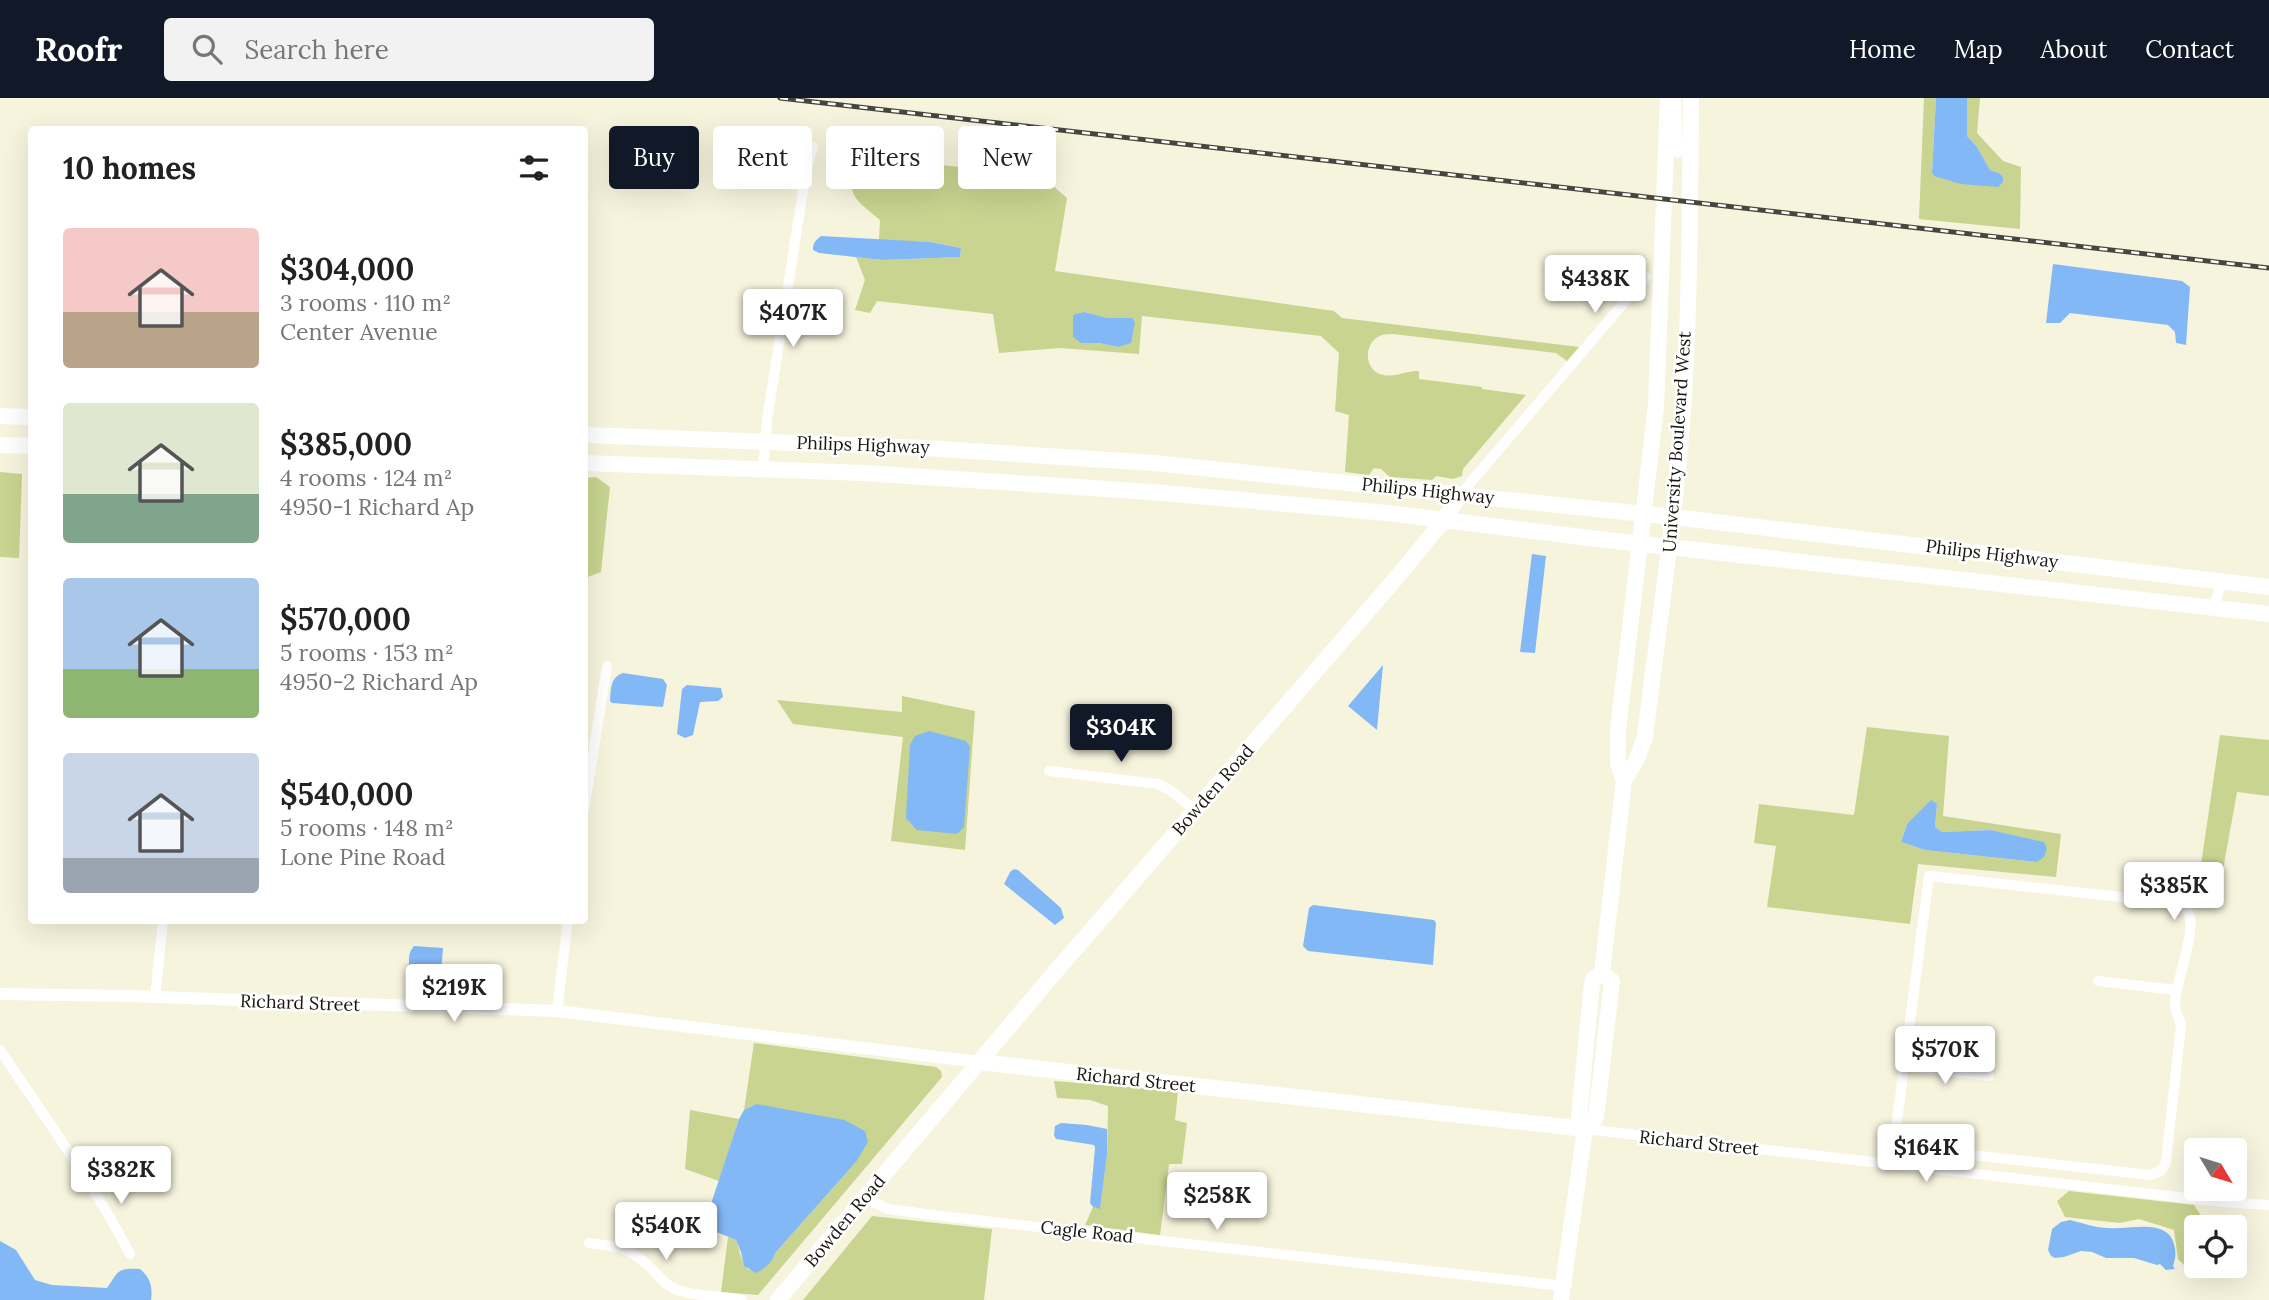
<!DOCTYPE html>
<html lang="en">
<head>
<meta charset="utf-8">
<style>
  body { margin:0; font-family:Lora,serif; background:#f2f2f2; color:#222; height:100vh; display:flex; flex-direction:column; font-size:26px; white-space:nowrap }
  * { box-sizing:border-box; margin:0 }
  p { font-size:23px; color:#767676 }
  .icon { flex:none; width:38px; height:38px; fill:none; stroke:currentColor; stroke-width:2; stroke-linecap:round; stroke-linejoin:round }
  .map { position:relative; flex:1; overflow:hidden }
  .side { position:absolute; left:28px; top:28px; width:560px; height:798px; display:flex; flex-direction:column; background:#fff; border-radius:7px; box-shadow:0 7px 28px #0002 }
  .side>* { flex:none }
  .top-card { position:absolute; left:609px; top:28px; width:665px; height:63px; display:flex; gap:14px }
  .needle { width:46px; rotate:128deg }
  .controls { position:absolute; left:2184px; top:1040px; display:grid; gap:14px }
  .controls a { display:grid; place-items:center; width:63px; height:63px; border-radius:7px; background:#fff; box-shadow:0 7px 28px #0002; font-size:35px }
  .price { position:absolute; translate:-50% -60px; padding:0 16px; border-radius:7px; background:#fff; color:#222; font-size:23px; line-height:46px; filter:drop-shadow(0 2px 4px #0008) }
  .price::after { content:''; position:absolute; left:50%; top:42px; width:21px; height:16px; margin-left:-10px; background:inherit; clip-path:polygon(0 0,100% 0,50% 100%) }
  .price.active { background:#111827; color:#fff }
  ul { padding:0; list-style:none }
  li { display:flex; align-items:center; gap:21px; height:175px; padding:0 35px }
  li span { display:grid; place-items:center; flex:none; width:196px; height:140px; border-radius:7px; color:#555 }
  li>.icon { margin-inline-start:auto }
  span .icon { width:84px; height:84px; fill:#fffc; stroke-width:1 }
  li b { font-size:30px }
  h2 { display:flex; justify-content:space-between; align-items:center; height:84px; padding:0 35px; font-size:30px }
  .pill { padding:0 24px; border-radius:7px; background:#fff; box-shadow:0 7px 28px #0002; font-size:24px; line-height:63px }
  .pill.active { background:#111827; color:#fff }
  header { display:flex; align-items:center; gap:42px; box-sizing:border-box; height:98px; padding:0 35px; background:#111827; color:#fff }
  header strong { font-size:33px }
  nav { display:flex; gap:38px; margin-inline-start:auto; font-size:24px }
  .search { width:490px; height:63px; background:#f2f2f2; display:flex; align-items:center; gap:18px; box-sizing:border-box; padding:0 24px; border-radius:7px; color:#767676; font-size:26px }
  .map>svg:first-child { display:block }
  .green { fill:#c8d490; fill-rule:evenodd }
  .water { fill:#83b8f6 }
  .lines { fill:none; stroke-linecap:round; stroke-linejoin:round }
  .minor { stroke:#fff; stroke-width:10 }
  .tertiary { stroke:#fff; stroke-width:12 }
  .primary { stroke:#fff; stroke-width:16 }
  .rail-casing { stroke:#47463b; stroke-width:5 }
  .rail { stroke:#fff; stroke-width:2.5; stroke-dasharray:8; stroke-linecap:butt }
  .labels { text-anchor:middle; stroke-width:5; stroke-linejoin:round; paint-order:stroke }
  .street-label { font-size:18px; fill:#18170f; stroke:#fff }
</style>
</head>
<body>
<header>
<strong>Roofr</strong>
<div class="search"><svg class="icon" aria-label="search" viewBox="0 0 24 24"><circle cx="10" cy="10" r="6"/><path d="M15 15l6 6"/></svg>Search here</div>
<nav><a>Home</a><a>Map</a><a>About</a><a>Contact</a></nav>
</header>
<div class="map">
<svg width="2269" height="1202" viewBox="0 0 2269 1202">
  <rect width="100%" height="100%" fill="#f7f4de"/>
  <path class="green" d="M1924,0H1936L1932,75L1934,78L1999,75L1990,72L1977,49L1967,38V0H1980L1977,35L2003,63L2021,69L2020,131L1919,121Z
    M906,64L995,72L1052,87L1067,100L1055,173L1334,213L1342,220L1579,249L1567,263L1556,255L1393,236C1390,236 1386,236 1382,237C1364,243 1363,270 1380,276C1394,281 1406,272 1419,273V281L1482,289V291L1526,297L1463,371L1462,378L1453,381L1436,378L1432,382L1390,379L1381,371L1374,370L1369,377L1345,374L1349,317L1335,313L1339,255L1321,238L1142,218L1139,256L1060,250L999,255L993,216L877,203L870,215L855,212L865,182L856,159L882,162L960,159L961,150L930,144L879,142L880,122C856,102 846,98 853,65ZM1084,214L1108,220H1132L1118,249L1099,245Z
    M0,374L22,376L19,460L0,459Z
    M596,379L610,389L601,474L585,480V380Z
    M902,598L975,613L965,752L891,743L903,639L793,626L777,602L902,614Z
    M1867,629L1949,638L1943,718L2061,736L2056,779L1918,766L1910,826L1767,809L1776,748L1754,745L1759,706L1854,717ZM1937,706L1935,729L1942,734L1991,732L2043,744L2047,750L2037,764L1925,752L1901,744L1907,726Z
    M2220,637L2269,642V698L2237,694L2219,794L2178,790L2201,767Z
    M754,945L936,969L941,973L942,979L758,1197L721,1194L728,1139L736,1142C740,1152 741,1166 749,1172L774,1159L776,1154L856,1064L756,1006L744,1012Z
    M1054,983L1178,993L1175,1022L1187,1025L1182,1066H1169L1160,1137L1085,1127L1093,1109L1100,1110L1107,1057L1108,1008L1090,1002L1057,1000Z
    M690,1012L739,1021L719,1083L685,1071Z
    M2069,1093L2194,1107L2202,1119L2200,1129H2196V1167H2202L2193,1176L2178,1161L2174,1132L2139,1121L2120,1125L2065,1119L2057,1103Z
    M872,1118L992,1131L984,1202H803Z"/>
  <path class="water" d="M1936,0H1967V38L1977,49L1990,72L1999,75L2003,79V84L1998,89L1961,86L1934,78L1932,75Z
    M821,138L930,144L961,150L960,159L882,162L819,155L813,152C813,145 815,143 821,138Z
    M2053,166L2182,183L2190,189L2186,247L2176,245L2175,234L2168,227L2070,215L2060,225H2046Z
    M1084,214L1108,220H1132L1135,224L1131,245L1118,249L1099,245H1081L1073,239V217Z
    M1532,456L1546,458L1535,555L1520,554Z
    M1383,567L1377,632L1348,608Z
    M623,575L663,581L667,587L663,609L612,605L610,603C611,592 610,579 623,575Z
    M687,587L721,590L723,599L718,603L700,604L693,637L685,640L677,636L682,591Z
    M929,633L966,643L970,649L964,729L957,736L917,732L906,720L910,647L915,638Z
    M1931,702L1937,706L1935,729L1942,734L1991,732L2044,744L2047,750L2044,759L2037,764L1925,752L1901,744L1907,726Z
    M1014,771L1018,772L1061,810L1064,820L1055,827L1004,786L1010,774Z
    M1313,807L1434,822L1436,825L1433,867L1308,853L1303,848L1309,810Z
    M414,848L443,850L440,889C420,888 408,889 409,865C409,857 409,854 414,848Z
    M756,1006L844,1022L865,1033L868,1044L856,1064L776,1154C773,1163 765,1171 756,1175L744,1168L741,1154L736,1142L714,1133L707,1118L739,1021L744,1012Z
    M1061,1025L1087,1027L1107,1031V1057L1100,1111L1093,1109L1090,1105L1095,1050L1094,1047L1056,1041L1054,1037L1055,1028Z
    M2070,1122C2082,1125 2096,1130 2109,1130C2131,1132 2171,1118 2175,1151C2176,1158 2175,1161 2173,1168L2175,1171L2166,1172L2160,1166L2157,1167L2134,1160H2106L2092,1154L2081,1153L2064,1159L2055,1160L2051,1158L2048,1152L2052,1131L2061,1124Z
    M0,1143L16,1152L35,1182L52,1187L107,1190C119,1173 116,1170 140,1171C150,1179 153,1189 151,1202H0Z"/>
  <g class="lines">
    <path class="minor" d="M1676,0L1678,55
      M763,371L767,322L806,74L813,49
      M1460,397L1646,179
      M2213,510L2222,484
      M1049,673L1158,686L1170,692L1195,712
      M584,713L607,568
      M2098,883L2176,892
      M155,900L163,822
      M557,913L568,822
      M0,952C45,1019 93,1085 130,1156
      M1904,968L1989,978
      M1585,1031L2221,1104L2269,1107
      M1898,1067L1901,1049L1895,1038L1929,778L2176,805C2182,807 2187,810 2189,816C2196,834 2176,883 2175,905C2175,912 2178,919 2181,926L2166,1064L2161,1073L2150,1077L1901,1049
      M864,1100L888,1111L941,1118L1563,1188
      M589,1145C617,1148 632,1150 652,1171C660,1179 666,1188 677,1192C697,1199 721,1197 742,1202"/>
    <path class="tertiary" d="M0,896L130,898L557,913L979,964"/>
    <path class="primary" d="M0,318L32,319
      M584,337L925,350L1154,365L1673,419L2269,489
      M0,347L32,348
      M584,365L864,375L1152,394L1387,415L1606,442L2269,516
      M1624,682L1636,663L1645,639C1658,530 1675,422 1683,313C1690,209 1690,104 1691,0
      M979,964L1585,1031
      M1585,1031L1596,1019L1612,883L1602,875
      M778,1202L1056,873L1398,478L1443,423L1460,397
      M1561,1202L1585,1031L1579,1019L1591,895L1593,881L1602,875L1624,682L1618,665V632L1656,308L1668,0"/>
    <defs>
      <path id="rail" d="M780,0L2269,170"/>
    </defs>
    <use href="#rail" class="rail-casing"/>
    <use href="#rail" class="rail"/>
  </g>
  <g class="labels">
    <g class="street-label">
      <text transform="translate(1677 344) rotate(-86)" y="6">University Boulevard West</text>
      <text transform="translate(863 347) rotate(2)" y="6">Philips Highway</text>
      <text transform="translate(1428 393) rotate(6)" y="6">Philips Highway</text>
      <text transform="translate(1992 456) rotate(7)" y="6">Philips Highway</text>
      <text transform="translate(1213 692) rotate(-49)" y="6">Bowden Road</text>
      <text transform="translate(300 905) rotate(2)" y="6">Richard Street</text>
      <text transform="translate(1136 982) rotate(6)" y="6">Richard Street</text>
      <text transform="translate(1699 1045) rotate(6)" y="6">Richard Street</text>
      <text transform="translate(845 1123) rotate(-50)" y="6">Bowden Road</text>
      <text transform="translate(1087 1134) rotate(6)" y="6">Cagle Road</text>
    </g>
  </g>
</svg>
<div class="controls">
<a><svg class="needle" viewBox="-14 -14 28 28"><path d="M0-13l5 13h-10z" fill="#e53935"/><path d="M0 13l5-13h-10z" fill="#767676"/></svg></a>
<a><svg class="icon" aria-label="locate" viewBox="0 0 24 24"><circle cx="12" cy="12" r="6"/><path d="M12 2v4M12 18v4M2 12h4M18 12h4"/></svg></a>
</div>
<b class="price" style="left:1595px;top:217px">$438K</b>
<b class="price" style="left:793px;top:251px">$407K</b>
<b class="price active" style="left:1121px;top:666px">$304K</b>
<b class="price" style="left:2174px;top:824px">$385K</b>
<b class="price" style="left:454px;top:926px">$219K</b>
<b class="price" style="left:1945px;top:988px">$570K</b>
<b class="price" style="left:1926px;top:1086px">$164K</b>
<b class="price" style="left:121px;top:1108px">$382K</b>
<b class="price" style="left:1217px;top:1134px">$258K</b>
<b class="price" style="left:666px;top:1164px">$540K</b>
<div class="top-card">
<a class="pill active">Buy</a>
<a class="pill">Rent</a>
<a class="pill">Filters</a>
<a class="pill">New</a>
</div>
<section class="side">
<h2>10 homes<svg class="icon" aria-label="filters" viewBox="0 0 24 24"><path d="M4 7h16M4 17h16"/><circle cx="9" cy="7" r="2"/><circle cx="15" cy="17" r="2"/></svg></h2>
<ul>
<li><span style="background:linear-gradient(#f6c9c9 60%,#b9a48a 0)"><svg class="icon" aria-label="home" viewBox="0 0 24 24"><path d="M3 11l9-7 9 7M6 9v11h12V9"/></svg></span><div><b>$304,000</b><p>3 rooms · 110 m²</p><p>Center Avenue</p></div></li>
<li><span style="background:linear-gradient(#dfe7d0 65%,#7fa58c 0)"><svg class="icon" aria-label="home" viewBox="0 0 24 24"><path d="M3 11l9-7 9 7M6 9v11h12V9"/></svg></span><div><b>$385,000</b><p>4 rooms · 124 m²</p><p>4950-1 Richard Ap</p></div></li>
<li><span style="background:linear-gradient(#a9c7e8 65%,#8fb573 0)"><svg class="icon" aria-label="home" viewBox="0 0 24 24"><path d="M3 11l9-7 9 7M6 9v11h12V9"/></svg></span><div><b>$570,000</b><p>5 rooms · 153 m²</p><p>4950-2 Richard Ap</p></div></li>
<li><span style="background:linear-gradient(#c9d6e8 75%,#9aa5b1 0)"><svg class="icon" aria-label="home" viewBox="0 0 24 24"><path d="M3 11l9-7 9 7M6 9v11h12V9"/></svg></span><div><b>$540,000</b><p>5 rooms · 148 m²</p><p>Lone Pine Road</p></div></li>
</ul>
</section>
</div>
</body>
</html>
